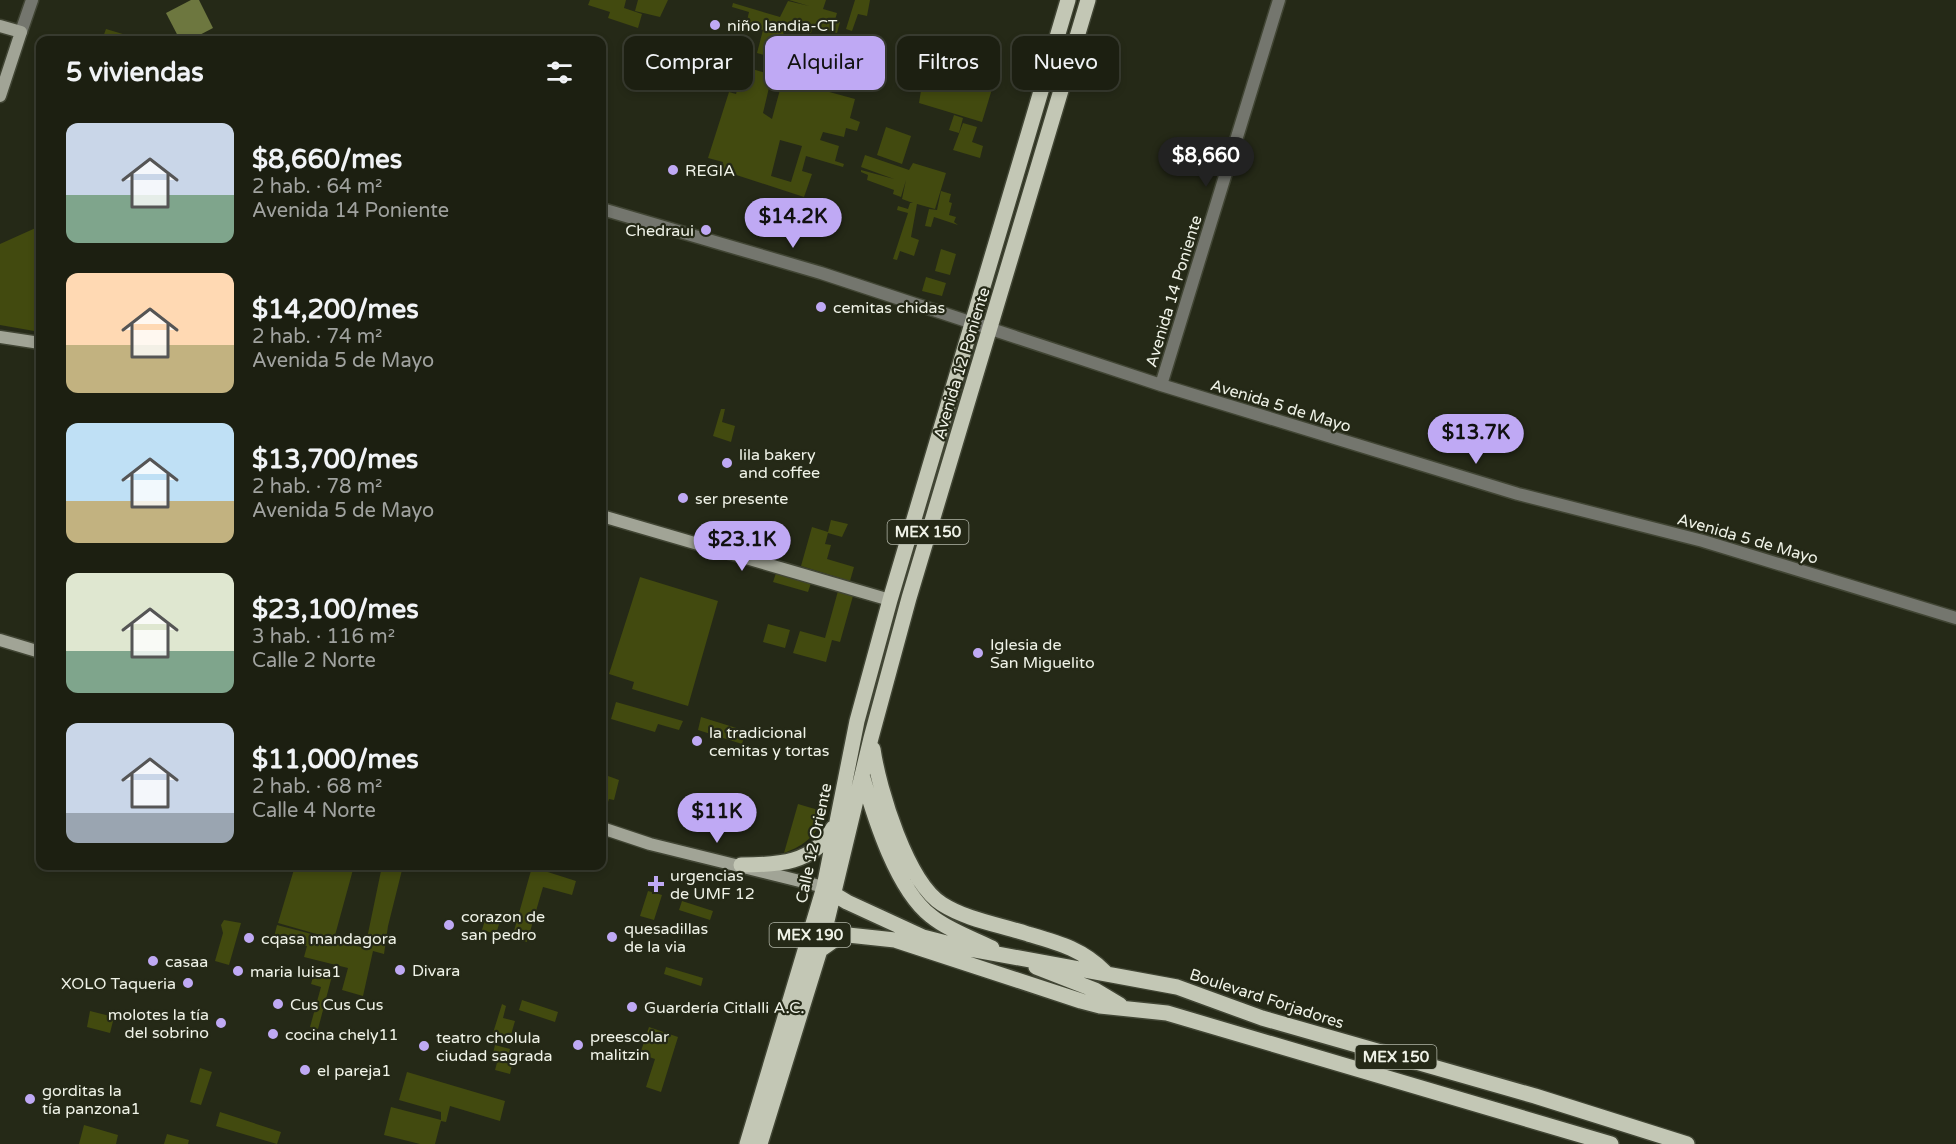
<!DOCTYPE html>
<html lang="es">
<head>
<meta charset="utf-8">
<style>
  body { margin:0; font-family:"Varela Round",sans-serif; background:#25271a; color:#f1f3f6; height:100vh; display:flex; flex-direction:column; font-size:22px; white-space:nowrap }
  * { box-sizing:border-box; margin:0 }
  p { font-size:20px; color:#a0a29f }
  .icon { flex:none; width:33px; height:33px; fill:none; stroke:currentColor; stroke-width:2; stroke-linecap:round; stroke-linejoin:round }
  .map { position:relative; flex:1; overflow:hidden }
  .details { position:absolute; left:36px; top:36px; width:570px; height:834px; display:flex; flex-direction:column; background:#1c1f11; border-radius:12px; box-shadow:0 3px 9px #0003,0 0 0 2px #3a3d31 }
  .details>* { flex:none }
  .top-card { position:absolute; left:624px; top:36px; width:570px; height:54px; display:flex; gap:12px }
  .price { position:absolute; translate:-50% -51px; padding:0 14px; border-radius:21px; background:#bfa9f4; color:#111; font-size:20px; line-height:39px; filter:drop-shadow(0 2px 3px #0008) }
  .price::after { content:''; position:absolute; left:50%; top:36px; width:18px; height:14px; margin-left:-9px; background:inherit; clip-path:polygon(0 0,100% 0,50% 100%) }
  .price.selected { background:#222; color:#fff }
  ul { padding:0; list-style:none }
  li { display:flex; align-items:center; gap:18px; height:150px; padding:0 30px }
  li span { display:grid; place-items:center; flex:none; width:168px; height:120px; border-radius:12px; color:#555 }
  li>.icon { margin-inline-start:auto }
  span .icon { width:72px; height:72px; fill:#fffc; stroke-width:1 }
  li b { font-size:26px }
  h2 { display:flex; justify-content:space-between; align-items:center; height:72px; padding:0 30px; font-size:26px }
  .chip { padding:0 21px; border-radius:12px; background:#1c1f11; box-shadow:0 3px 9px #0003,0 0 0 2px #3a3d31; font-size:21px; line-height:54px }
  .chip.selected { background:#bfa9f4; color:#111 }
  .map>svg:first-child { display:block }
  .green { fill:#424a0f; fill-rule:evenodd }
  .water { fill:#6d773f }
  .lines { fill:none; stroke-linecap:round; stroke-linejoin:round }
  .tertiary-casing { stroke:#414534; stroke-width:15 }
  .secondary-casing { stroke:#414534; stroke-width:15 }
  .primary-casing { stroke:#414534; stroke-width:18 }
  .tertiary { stroke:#74766e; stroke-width:12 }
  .secondary { stroke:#a1a496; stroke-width:12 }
  .primary { stroke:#c3c7b5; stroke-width:15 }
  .poi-dot { fill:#bfa9f4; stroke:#252917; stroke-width:2 }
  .labels { text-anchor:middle; stroke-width:4.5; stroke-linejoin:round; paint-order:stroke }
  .shield { fill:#252917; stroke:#b2b6a9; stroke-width:1.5 }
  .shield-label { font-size:15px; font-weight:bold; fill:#eff2e7 }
  .poi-label { font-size:16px; fill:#eff2e7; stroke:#252917; text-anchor:start }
  .street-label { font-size:16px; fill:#eff2e7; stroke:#252917 }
</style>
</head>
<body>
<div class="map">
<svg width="1956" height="1144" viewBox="0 0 1956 1144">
  <rect width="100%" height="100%" fill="#252917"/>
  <path class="green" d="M590,0H626L624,8L642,14L638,28L608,18L610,12L588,5Z
    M638,0H668L660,17L635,11Z
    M789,0H826L823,9L837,13L835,20L840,22L837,33L813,26L811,33L790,25L785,27L783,36L833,50L822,90L855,99L850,118L860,122L857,131L846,128L844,137L823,132L820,140L839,146L835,161L844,164L843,167L806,156L802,171L812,174L804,197L721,170L723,162L708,158L729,92L736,94L741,76L730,73L727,81L697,71L702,54L772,75L763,113L772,119L784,75L764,69L767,56L757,53L763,30L746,25L749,12L732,7L733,3L780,17L788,1L809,6ZM780,140L802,146L791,182L771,176Z
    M855,0H870L867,16L858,14L852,31L846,29Z
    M106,29L143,40H102Z
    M935,71L944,76L992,89L982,122L919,103L923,78L932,80Z
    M954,115L963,118L959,133L949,130Z
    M963,123L977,127L972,142L983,146L980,158L953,150Z
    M886,127L911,136L902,164L877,155Z
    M865,155L909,170L913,163L946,173L935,209L917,204L911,237L919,240L914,256L900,251L897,260L893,259L908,213L897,210L898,206L908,209L910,203H913L902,199L906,180L901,197L893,194L894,190L867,180L868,175L861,172V170L894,179L861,167Z
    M941,191L951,194L949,202L952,203L949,215L956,217L954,222L958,225L934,217L931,227L925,226L929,209L937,210Z
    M40,226V332L0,325V244Z
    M941,249L956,254L950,275L935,271Z
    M926,277L946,283L942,296L922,291Z
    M721,409H725L722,422L735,426L731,442L713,436Z
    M831,520L848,524L842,537L828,533L825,544L831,545L827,559L854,567L850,581L801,566L812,527L828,532Z
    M776,573L811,583L808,592L773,582Z
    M640,577L718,601L688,706L632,689L634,682L609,674Z
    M838,591L853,596L840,642L832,640L826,662L793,653L800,631L825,638Z
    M768,624L790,630L785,648L763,642Z
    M616,702L683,721L679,730L658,724L655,732L611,719Z
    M701,717L746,731L742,744L698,730Z
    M608,776L619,780L614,800L609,799L608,802L602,801Z
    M798,804L825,812C818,834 806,845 784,853Z
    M295,866H354L334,939L278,923Z
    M382,866H403L388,926L384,954L373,951L363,996L342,990L348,968L304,957L307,946L274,937L277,925L365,948Z
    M532,867L576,881L572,895L543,887L527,942L512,938Z
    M648,891L662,895L654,920L640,916Z
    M682,901L713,911L710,920L679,910Z
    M487,913L501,918L496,934L482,930Z
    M224,920L241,923L229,965L215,961L223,933L221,925Z
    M666,967L703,978L701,986L664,974Z
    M315,970L332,976L318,1029L310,1027L321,987L311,984Z
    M522,1000L558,1012L555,1022L519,1010Z
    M502,1004L506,1006L503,1018L515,1021L510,1038L493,1033Z
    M90,1011L114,1017L110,1033L87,1027Z
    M649,1027L678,1037L661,1092L646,1087L655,1059L640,1054Z
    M495,1045L510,1049L508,1058L513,1061L510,1074L495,1070L498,1059L492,1057Z
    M200,1068L212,1072L201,1105L190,1102Z
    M407,1072L505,1101L500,1121L450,1106L446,1122L441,1121L435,1144H420L384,1135L391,1107L441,1120V1112L399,1100Z
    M220,1112L281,1132L277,1144L216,1126Z
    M84,1125L118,1135L116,1144H79Z
    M167,1134L189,1140L188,1144H164Z"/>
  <path class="water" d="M191,0H199L213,28L190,40H180L166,13Z"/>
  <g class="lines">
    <defs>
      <path id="tertiary" d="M21,32L32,0
        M602,209L821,273L1161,385L1518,494L1703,541L1956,618
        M1161,385L1279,0"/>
      <path id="secondary" d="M0,26L21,32L0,96
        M0,337L40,343
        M602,516L890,600
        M0,640L40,652
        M602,828L650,844L824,887"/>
      <path id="primary" d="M873,749C879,790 907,882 942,904C967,920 1001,925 1028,934C1059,943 1082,949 1105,972
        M863,778C875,819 897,890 931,916C948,930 972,938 992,948
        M741,865C777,865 814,864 833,828
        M827,890L847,902L923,937L970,949L1177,987L1262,1018L1535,1096L1687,1144
        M820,950L837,938L848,935L895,940L1081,1001L1100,1006L1167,1013L1611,1144
        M1036,967L1095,990L1120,1005
        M747,1144L824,887L857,721L890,600L1068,0
        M760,1144L820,950L871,738L909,598L1088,0"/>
    </defs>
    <use href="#tertiary" class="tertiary-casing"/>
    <use href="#secondary" class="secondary-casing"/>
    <use href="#primary" class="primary-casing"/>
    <use href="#tertiary" class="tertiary"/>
    <use href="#secondary" class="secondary"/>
    <use href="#primary" class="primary"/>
  </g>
  <g class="poi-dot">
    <circle cx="715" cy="25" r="6"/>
    <circle cx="673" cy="170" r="6"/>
    <circle cx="706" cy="230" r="6"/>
    <circle cx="821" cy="307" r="6"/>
    <circle cx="727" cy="463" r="6"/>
    <circle cx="683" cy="498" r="6"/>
    <circle cx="978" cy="653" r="6"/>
    <circle cx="697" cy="741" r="6"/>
    <path d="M653 875h6v6h6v6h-6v6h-6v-6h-6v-6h6z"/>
    <circle cx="449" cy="925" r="6"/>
    <circle cx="612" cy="937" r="6"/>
    <circle cx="249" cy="938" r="6"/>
    <circle cx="153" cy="961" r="6"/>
    <circle cx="400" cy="970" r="6"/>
    <circle cx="238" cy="971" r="6"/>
    <circle cx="188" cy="983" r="6"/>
    <circle cx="278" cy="1004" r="6"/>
    <circle cx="632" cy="1007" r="6"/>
    <circle cx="221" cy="1023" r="6"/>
    <circle cx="273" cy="1034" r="6"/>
    <circle cx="578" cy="1045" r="6"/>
    <circle cx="424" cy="1046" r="6"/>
    <circle cx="305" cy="1070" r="6"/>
    <circle cx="30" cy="1099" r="6"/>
  </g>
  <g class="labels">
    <g class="shield">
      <rect x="887.5" y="520" width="81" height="24" rx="4.5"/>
      <rect x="769.5" y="923" width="81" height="24" rx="4.5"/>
      <rect x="1355.5" y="1045" width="81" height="24" rx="4.5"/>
    </g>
    <g class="shield-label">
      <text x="928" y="537">MEX 150</text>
      <text x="810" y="940">MEX 190</text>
      <text x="1396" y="1062">MEX 150</text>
    </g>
    <g class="poi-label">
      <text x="727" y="31">niño landia-CT</text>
      <text x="685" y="176">REGIA</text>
      <text x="694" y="236" text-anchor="end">Chedraui</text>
      <text x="833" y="313">cemitas chidas</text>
      <text x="739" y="460">lila bakery<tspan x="739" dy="18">and coffee</tspan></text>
      <text x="695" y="504">ser presente</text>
      <text x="990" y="650">Iglesia de<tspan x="990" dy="18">San Miguelito</tspan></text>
      <text x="709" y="738">la tradicional<tspan x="709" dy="18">cemitas y tortas</tspan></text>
      <text x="670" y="881">urgencias<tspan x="670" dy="18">de UMF 12</tspan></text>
      <text x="461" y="922">corazon de<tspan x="461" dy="18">san pedro</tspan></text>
      <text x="624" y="934">quesadillas<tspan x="624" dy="18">de la via</tspan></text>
      <text x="261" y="944">cqasa mandagora</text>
      <text x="165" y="967">casaa</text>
      <text x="412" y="976">Divara</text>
      <text x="250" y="977">maria luisa1</text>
      <text x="176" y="989" text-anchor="end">XOLO Taqueria</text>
      <text x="290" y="1010">Cus Cus Cus</text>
      <text x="644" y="1013">Guardería Citlalli A.C.</text>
      <text x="209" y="1020" text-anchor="end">molotes la tía<tspan x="209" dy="18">del sobrino</tspan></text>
      <text x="285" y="1040">cocina chely11</text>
      <text x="590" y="1042">preescolar<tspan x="590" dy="18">malitzin</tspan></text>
      <text x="436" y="1043">teatro cholula<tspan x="436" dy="18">ciudad sagrada</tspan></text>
      <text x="317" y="1076">el pareja1</text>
      <text x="42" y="1096">gorditas la<tspan x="42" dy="18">tía panzona1</tspan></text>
    </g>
    <g class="street-label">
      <text transform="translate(1173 291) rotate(-73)" y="6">Avenida 14 Poniente</text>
      <text transform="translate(961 363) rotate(-73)" y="6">Avenida 12 Poniente</text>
      <text transform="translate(1281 405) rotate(17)" y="6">Avenida 5 de Mayo</text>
      <text transform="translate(1748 538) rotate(16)" y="6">Avenida 5 de Mayo</text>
      <text transform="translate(813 843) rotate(-78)" y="6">Calle 12 Oriente</text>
      <text transform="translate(1267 998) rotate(18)" y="6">Boulevard Forjadores</text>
    </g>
  </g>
</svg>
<b class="price selected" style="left:1206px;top:188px">$8,660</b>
<b class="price" style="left:793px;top:249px">$14.2K</b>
<b class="price" style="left:1476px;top:465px">$13.7K</b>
<b class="price" style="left:742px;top:572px">$23.1K</b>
<b class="price" style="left:717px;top:844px">$11K</b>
<div class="top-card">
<a class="chip">Comprar</a>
<a class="chip selected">Alquilar</a>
<a class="chip">Filtros</a>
<a class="chip">Nuevo</a>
</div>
<section class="details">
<h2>5 viviendas<svg class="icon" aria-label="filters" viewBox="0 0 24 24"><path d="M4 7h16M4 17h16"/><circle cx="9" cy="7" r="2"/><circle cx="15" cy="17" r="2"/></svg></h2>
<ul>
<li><span style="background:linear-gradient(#c9d6e8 60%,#7fa58c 0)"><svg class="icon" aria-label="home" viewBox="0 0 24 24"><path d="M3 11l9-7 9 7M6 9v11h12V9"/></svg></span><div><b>$8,660/mes</b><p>2 hab. · 64 m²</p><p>Avenida 14 Poniente</p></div></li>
<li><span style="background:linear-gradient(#ffd9b3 60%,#c2b280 0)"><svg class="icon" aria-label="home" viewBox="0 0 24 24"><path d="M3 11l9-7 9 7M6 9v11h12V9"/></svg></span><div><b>$14,200/mes</b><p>2 hab. · 74 m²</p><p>Avenida 5 de Mayo</p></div></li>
<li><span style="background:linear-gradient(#bfe0f5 65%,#c2b280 0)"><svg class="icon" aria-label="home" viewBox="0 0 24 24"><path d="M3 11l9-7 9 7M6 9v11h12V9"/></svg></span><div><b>$13,700/mes</b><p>2 hab. · 78 m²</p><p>Avenida 5 de Mayo</p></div></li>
<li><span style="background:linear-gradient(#dfe7d0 65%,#7fa58c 0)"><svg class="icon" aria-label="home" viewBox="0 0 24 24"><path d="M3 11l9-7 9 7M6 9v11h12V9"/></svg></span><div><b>$23,100/mes</b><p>3 hab. · 116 m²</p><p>Calle 2 Norte</p></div></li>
<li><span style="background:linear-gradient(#c9d6e8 75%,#9aa5b1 0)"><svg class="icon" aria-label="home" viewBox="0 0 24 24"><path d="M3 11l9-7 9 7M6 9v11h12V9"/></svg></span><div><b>$11,000/mes</b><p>2 hab. · 68 m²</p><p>Calle 4 Norte</p></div></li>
</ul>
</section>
</div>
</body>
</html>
